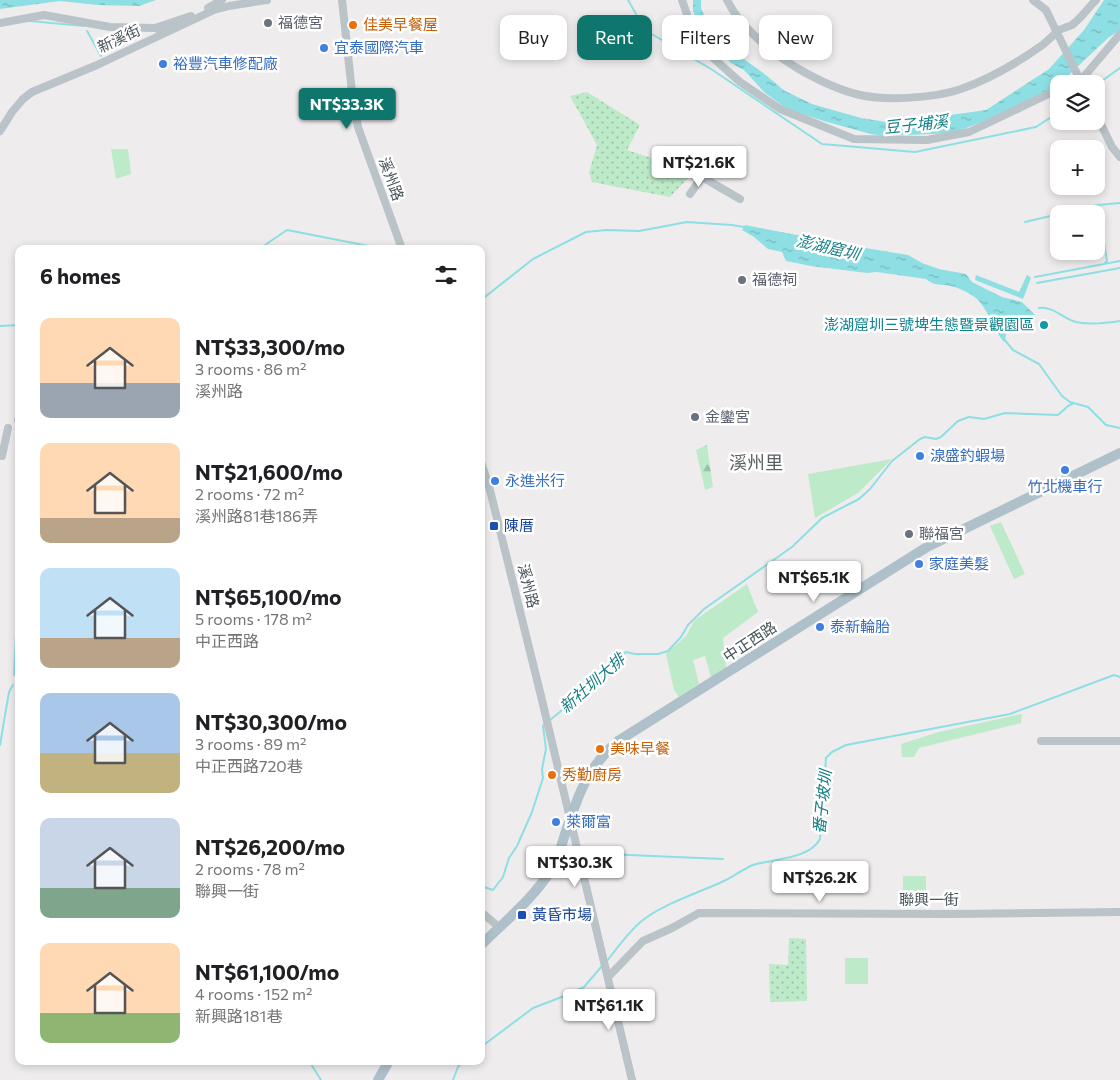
<!DOCTYPE html>
<html lang="en">
<head>
<meta charset="utf-8">
<style>
  body { margin:0; font-family:Commissioner,"Noto Sans TC",sans-serif; background:#f2f2f2; color:#202124; height:100vh; display:flex; flex-direction:column; font-size:19px; white-space:nowrap }
  * { box-sizing:border-box; margin:0 }
  p { font-size:16px; color:#757577 }
  .icon { flex:none; width:28px; height:28px; fill:none; stroke:currentColor; stroke-width:2; stroke-linecap:round; stroke-linejoin:round }
  .map { position:relative; flex:1; overflow:hidden }
  .details { position:absolute; left:15px; top:245px; width:470px; height:820px; display:flex; flex-direction:column; background:#fff; border-radius:10px; box-shadow:0 2px 8px #0003 }
  .details>* { flex:none }
  .hud { position:absolute; left:500px; top:15px; width:475px; height:45px; display:flex; gap:10px }
  .buttons { position:absolute; left:1050px; top:75px; display:grid; gap:10px }
  .buttons a { display:grid; place-items:center; width:55px; height:55px; border-radius:10px; background:#fff; box-shadow:0 2px 8px #0003; font-size:25px }
  .price { position:absolute; translate:-50% -42px; padding:0 11px; border-radius:5px; background:#fff; color:#222; font-size:16px; line-height:32px; filter:drop-shadow(0 1px 2px #0008) }
  .price::after { content:''; position:absolute; left:50%; top:30px; width:15px; height:11px; margin-left:-8px; background:inherit; clip-path:polygon(0 0,100% 0,50% 100%) }
  .price.selected { background:#0f766e; color:#fff }
  ul { padding:0; list-style:none }
  li { display:flex; align-items:center; gap:15px; height:125px; padding:0 25px }
  li span { display:grid; place-items:center; flex:none; width:140px; height:100px; border-radius:10px; color:#555 }
  li>.icon { margin-inline-start:auto }
  span .icon { width:60px; height:60px; fill:#fffc; stroke-width:1 }
  li b { font-size:21px }
  h2 { display:flex; justify-content:space-between; align-items:center; height:60px; padding:0 25px; font-size:21px }
  .pill { padding:0 18px; border-radius:10px; background:#fff; box-shadow:0 2px 8px #0003; font-size:18px; line-height:45px }
  .pill.selected { background:#0f766e; color:#fff }
  .map>svg:first-child { display:block }
  .green { fill:#bdeac8 }
  .forest { fill:url(#forest-firs) }
  .garden { fill:url(#garden-dots) }
  .water { fill:url(#water-ripples) }
  .lines { fill:none; stroke-linecap:round; stroke-linejoin:round }
  .stream { stroke:#8ddfe4; stroke-width:2 }
  .minor { stroke:#b9c3c8; stroke-width:8 }
  .major { stroke:#aec0ca; stroke-width:10 }
  .worship-dot { fill:#6b7280; stroke:#fff; stroke-width:2 }
  .food-dot { fill:#e8710a; stroke:#fff; stroke-width:2 }
  .shop-dot { fill:#3f7fe0; stroke:#fff; stroke-width:2 }
  .culture-dot { fill:#0f9aa8; stroke:#fff; stroke-width:2 }
  .transit-dot { fill:#1a4fb4; stroke:#fff; stroke-width:2 }
  .labels { text-anchor:middle; stroke-width:5; stroke-linejoin:round; paint-order:stroke }
  .worship-label { font-size:15px; fill:#5b616d; stroke:#fff; text-anchor:start }
  .food-label { font-size:15px; fill:#c56008; stroke:#fff; text-anchor:start }
  .street-label { font-size:15px; fill:#465258; stroke:#fff }
  .shop-label { font-size:15px; fill:#366cbe; stroke:#fff; text-anchor:start }
  .culture-label { font-size:15px; fill:#0d838f; stroke:#fff; text-anchor:end }
  .transit-label { font-size:15px; fill:#164399; stroke:#fff; text-anchor:start }
  .water-label { font-size:16px; font-style:italic; fill:#157f86; stroke:#fff }
  .quarter-label { font-size:18px; fill:#5a5e61; stroke:#fff }
</style>
</head>
<body>
<div class="map">
<svg width="1120" height="1080" viewBox="0 0 1120 1080">
  <defs>
    <pattern id="forest-firs" width="22" height="20" patternUnits="userSpaceOnUse" patternTransform="scale(1.25)"><rect width="22" height="20" fill="#bdeac8"/><path d="M5 1l3.5 6h-7zM16 11l3.5 6h-7z" fill="#9bc0a5"/></pattern>
    <pattern id="garden-dots" width="8" height="8" patternUnits="userSpaceOnUse" patternTransform="scale(1.25)"><rect width="8" height="8" fill="#bdeac8"/><path d="M2 2h.1M6 6h.1" fill="none" stroke="#9bc0a5" stroke-width="1.8" stroke-linecap="round"/></pattern>
    <pattern id="water-ripples" width="26" height="14" patternUnits="userSpaceOnUse" patternTransform="scale(1.25)"><rect width="26" height="14" fill="#8ddfe4"/><path d="M2 4q2-2 4 0t4 0M15 11q2-2 4 0t4 0" fill="none" stroke="#75b7bc"/></pattern>
  </defs>
  <rect width="100%" height="100%" fill="#efeced"/>
  <path class="green" d="M111,149H128L131,174L116,179Z
    M892,459L858,493L815,518L808,474Z
    M1001,522L1025,574L1014,579L990,526Z
    M747,584L758,612L723,638L726,668L711,677L705,656L693,660L699,684L679,697L674,690L666,654L686,636L695,620Z
    M1022,714L1021,723L919,748L914,757H902L901,744L939,732Z
    M903,876H926V891L903,892Z
    M845,958H868V984H845Z"/>
  <path class="forest" d="M707,445L713,487L705,490L696,450Z"/>
  <path class="garden" d="M587,92L640,125L627,150L694,172L670,197L592,182L589,173L597,145L570,96Z
    M789,938L806,939L807,1001L770,1002L769,964L788,965Z"/>
  <path class="water" d="M0,0H156L139,6L98,5L60,1L0,9Z
    M693,0H701V8L709,26L734,52L762,72L785,91L812,104L861,118L899,124L943,116L986,110L1049,69L1084,30L1104,0H1120V30L1108,38L1056,87L997,116L953,133L884,136L871,134L827,122L787,109L764,92L744,70L731,63L702,32L693,11Z
    M745,225L847,245L908,255L922,263L939,269L966,274L972,282L1002,297L1022,302L1035,315H1008C1005,325 1008,333 1004,342C991,327 988,304 970,294C964,290 951,285 944,285C936,284 933,285 926,279L877,272L867,273L811,266L786,261L782,252L768,249L754,237L742,230Z
    M976,275L1019,292L1027,275L1031,278L1023,299L975,280Z"/>
  <g class="lines">
    <path class="stream" d="M628,0L645,30L711,69L822,144L915,152L1036,127L1059,112
      M30,21L84,26
      M87,31L101,56
      M1096,85L1120,68
      M1098,206L1107,261L1104,264
      M1059,214L1098,205L1120,203
      M1025,222L1059,214
      M259,249L287,230L384,249
      M1035,277L1120,261
      M1037,283L1120,268
      M481,300L533,259L586,232L606,230L639,231L687,222L732,225L744,227
      M1039,308C1054,306 1063,319 1076,322C1091,325 1106,323 1120,321
      M0,326L19,325
      M1004,339L1013,350L1039,364L1062,396L1070,402L1088,407L1106,425L1120,428
      M14,675L16,634L19,630
      M549,721C568,705 588,689 607,672C614,666 619,657 626,652L635,654H658L668,651L681,637L688,625L704,609L792,547L822,518L859,499L870,489L892,461L920,439L925,437L936,439L941,437L958,421L969,417L984,419L1005,413L1058,415L1068,406L1074,403
      M0,745L9,692L13,685
      M582,853L723,859
      M558,868L575,854
      M481,886L493,890L503,877L509,858L517,846L532,812L543,778L542,769L546,749L543,726L545,724
      M607,961C617,948 630,930 643,920C667,902 699,893 726,880C735,875 744,869 753,865C772,859 810,859 820,839L826,758L832,752L846,745L1010,714L1114,675L1120,677
      M481,1047L533,1008L567,995L584,987L602,966
      M309,1061L321,1080
      M453,1080L458,1067L463,1061"/>
    <path class="minor" d="M342,0L352,92L358,127L402,249
      M682,0L690,23L711,56L740,82L780,109L854,139L927,140L969,132L1059,89
      M727,0C740,27 772,53 797,68C816,79 838,90 860,95C887,101 935,98 961,89C989,79 1017,63 1041,46C1047,42 1053,35 1058,31C1062,28 1068,27 1072,25C1081,18 1088,8 1096,0
      M1033,0L1046,10L1082,84
      M208,8L222,0
      M0,23L44,15L110,27L155,28L167,32
      M155,28L191,16
      M1072,84L1081,80L1120,34
      M1096,114L1112,147L1120,157
      M0,131L12,112L23,99L32,92L97,65L214,10L229,6L267,0
      M714,160L702,177L740,199
      M690,194L702,177
      M18,420H19
      M2,456L8,428
      M481,462L489,486L541,696L632,1080
      M1041,741H1120
      M481,912L499,927
      M608,977L643,941L672,928L699,913L951,914L1120,912"/>
    <path class="major" d="M481,945C505,921 533,899 551,870C558,859 562,844 566,831C579,793 587,768 618,741L927,547L1120,453
      M378,1080L389,1061"/>
  </g>
  <g class="worship-dot">
    <circle cx="268" cy="23" r="5"/>
    <circle cx="742" cy="280" r="5"/>
    <circle cx="695" cy="417" r="5"/>
    <circle cx="909" cy="534" r="5"/>
  </g>
  <g class="food-dot">
    <circle cx="353" cy="25" r="5"/>
    <circle cx="600" cy="749" r="5"/>
    <circle cx="552" cy="775" r="5"/>
  </g>
  <g class="shop-dot">
    <circle cx="324" cy="48" r="5"/>
    <circle cx="163" cy="64" r="5"/>
    <circle cx="920" cy="456" r="5"/>
    <circle cx="1065" cy="470" r="5"/>
    <circle cx="495" cy="481" r="5"/>
    <circle cx="919" cy="564" r="5"/>
    <circle cx="820" cy="627" r="5"/>
    <circle cx="556" cy="822" r="5"/>
  </g>
  <circle class="culture-dot" cx="1044" cy="325" r="5"/>
  <g class="transit-dot">
    <rect x="489" y="521" width="10" height="10" rx="2.5"/>
    <rect x="517" y="910" width="10" height="10" rx="2.5"/>
  </g>
  <g class="labels">
    <g class="worship-label">
      <text x="278" y="28">福德宮</text>
      <text x="752" y="285">福德祠</text>
      <text x="705" y="422">金鑾宮</text>
      <text x="919" y="539">聯福宮</text>
    </g>
    <g class="food-label">
      <text x="363" y="30">佳美早餐屋</text>
      <text x="610" y="754">美味早餐</text>
      <text x="562" y="780">秀勤廚房</text>
    </g>
    <g class="street-label">
      <text transform="translate(119 39) rotate(-25)" y="5">新溪街</text>
      <text transform="translate(391 179) rotate(70)" y="5">溪州路</text>
      <text transform="translate(528 586) rotate(76)" y="5">溪州路</text>
      <text transform="translate(750 642) rotate(-33)" y="5">中正西路</text>
      <text x="929" y="905">聯興一街</text>
    </g>
    <g class="shop-label">
      <text x="334" y="53">宜泰國際汽車</text>
      <text x="173" y="69">裕豐汽車修配廠</text>
      <text x="930" y="461">湶盛釣蝦場</text>
      <text x="505" y="486">永進米行</text>
      <text x="1065" y="492" text-anchor="middle">竹北機車行</text>
      <text x="929" y="569">家庭美髮</text>
      <text x="830" y="632">泰新輪胎</text>
      <text x="566" y="827">萊爾富</text>
    </g>
    <g class="culture-label">
      <text x="1034" y="330">澎湖窟圳三號埤生態暨景觀園區</text>
    </g>
    <g class="transit-label">
      <text x="504" y="531">陳厝</text>
      <text x="532" y="920">黃昏市場</text>
    </g>
    <g class="water-label">
      <text transform="translate(916 124) rotate(-6)" y="6">豆子埔溪</text>
      <text transform="translate(828 247) rotate(13)" y="6">澎湖窟圳</text>
      <text transform="translate(592 683) rotate(-41)" y="6">新社圳大排</text>
      <text transform="translate(822 802) rotate(-84)" y="6">番子坡圳</text>
    </g>
    <g class="quarter-label">
      <text x="756" y="469">溪州里</text>
    </g>
  </g>
</svg>
<div class="buttons">
<a><svg class="icon" aria-label="layers" viewBox="0 0 24 24"><path d="M12 4l9 5-9 5-9-5zM3 14l9 5 9-5"/></svg></a>
<a>+</a>
<a>−</a>
</div>
<b class="price selected" style="left:347px;top:130px">NT$33.3K</b>
<b class="price" style="left:699px;top:188px">NT$21.6K</b>
<b class="price" style="left:814px;top:603px">NT$65.1K</b>
<b class="price" style="left:575px;top:888px">NT$30.3K</b>
<b class="price" style="left:820px;top:903px">NT$26.2K</b>
<b class="price" style="left:609px;top:1031px">NT$61.1K</b>
<div class="hud">
<a class="pill">Buy</a>
<a class="pill selected">Rent</a>
<a class="pill">Filters</a>
<a class="pill">New</a>
</div>
<section class="details">
<h2>6 homes<svg class="icon" aria-label="filters" viewBox="0 0 24 24"><path d="M4 7h16M4 17h16"/><circle cx="9" cy="7" r="2"/><circle cx="15" cy="17" r="2"/></svg></h2>
<ul>
<li><span style="background:linear-gradient(#ffd9b3 65%,#9aa5b1 0)"><svg class="icon" aria-label="home" viewBox="0 0 24 24"><path d="M3 11l9-7 9 7M6 9v11h12V9"/></svg></span><div><b>NT$33,300/mo</b><p>3 rooms · 86 m²</p><p>溪州路</p></div></li>
<li><span style="background:linear-gradient(#ffd9b3 75%,#b9a48a 0)"><svg class="icon" aria-label="home" viewBox="0 0 24 24"><path d="M3 11l9-7 9 7M6 9v11h12V9"/></svg></span><div><b>NT$21,600/mo</b><p>2 rooms · 72 m²</p><p>溪州路81巷186弄</p></div></li>
<li><span style="background:linear-gradient(#bfe0f5 70%,#b9a48a 0)"><svg class="icon" aria-label="home" viewBox="0 0 24 24"><path d="M3 11l9-7 9 7M6 9v11h12V9"/></svg></span><div><b>NT$65,100/mo</b><p>5 rooms · 178 m²</p><p>中正西路</p></div></li>
<li><span style="background:linear-gradient(#a9c7e8 60%,#c2b280 0)"><svg class="icon" aria-label="home" viewBox="0 0 24 24"><path d="M3 11l9-7 9 7M6 9v11h12V9"/></svg></span><div><b>NT$30,300/mo</b><p>3 rooms · 89 m²</p><p>中正西路720巷</p></div></li>
<li><span style="background:linear-gradient(#c9d6e8 70%,#7fa58c 0)"><svg class="icon" aria-label="home" viewBox="0 0 24 24"><path d="M3 11l9-7 9 7M6 9v11h12V9"/></svg></span><div><b>NT$26,200/mo</b><p>2 rooms · 78 m²</p><p>聯興一街</p></div></li>
<li><span style="background:linear-gradient(#ffd9b3 70%,#8fb573 0)"><svg class="icon" aria-label="home" viewBox="0 0 24 24"><path d="M3 11l9-7 9 7M6 9v11h12V9"/></svg></span><div><b>NT$61,100/mo</b><p>4 rooms · 152 m²</p><p>新興路181巷</p></div></li>
</ul>
</section>
</div>
</body>
</html>
